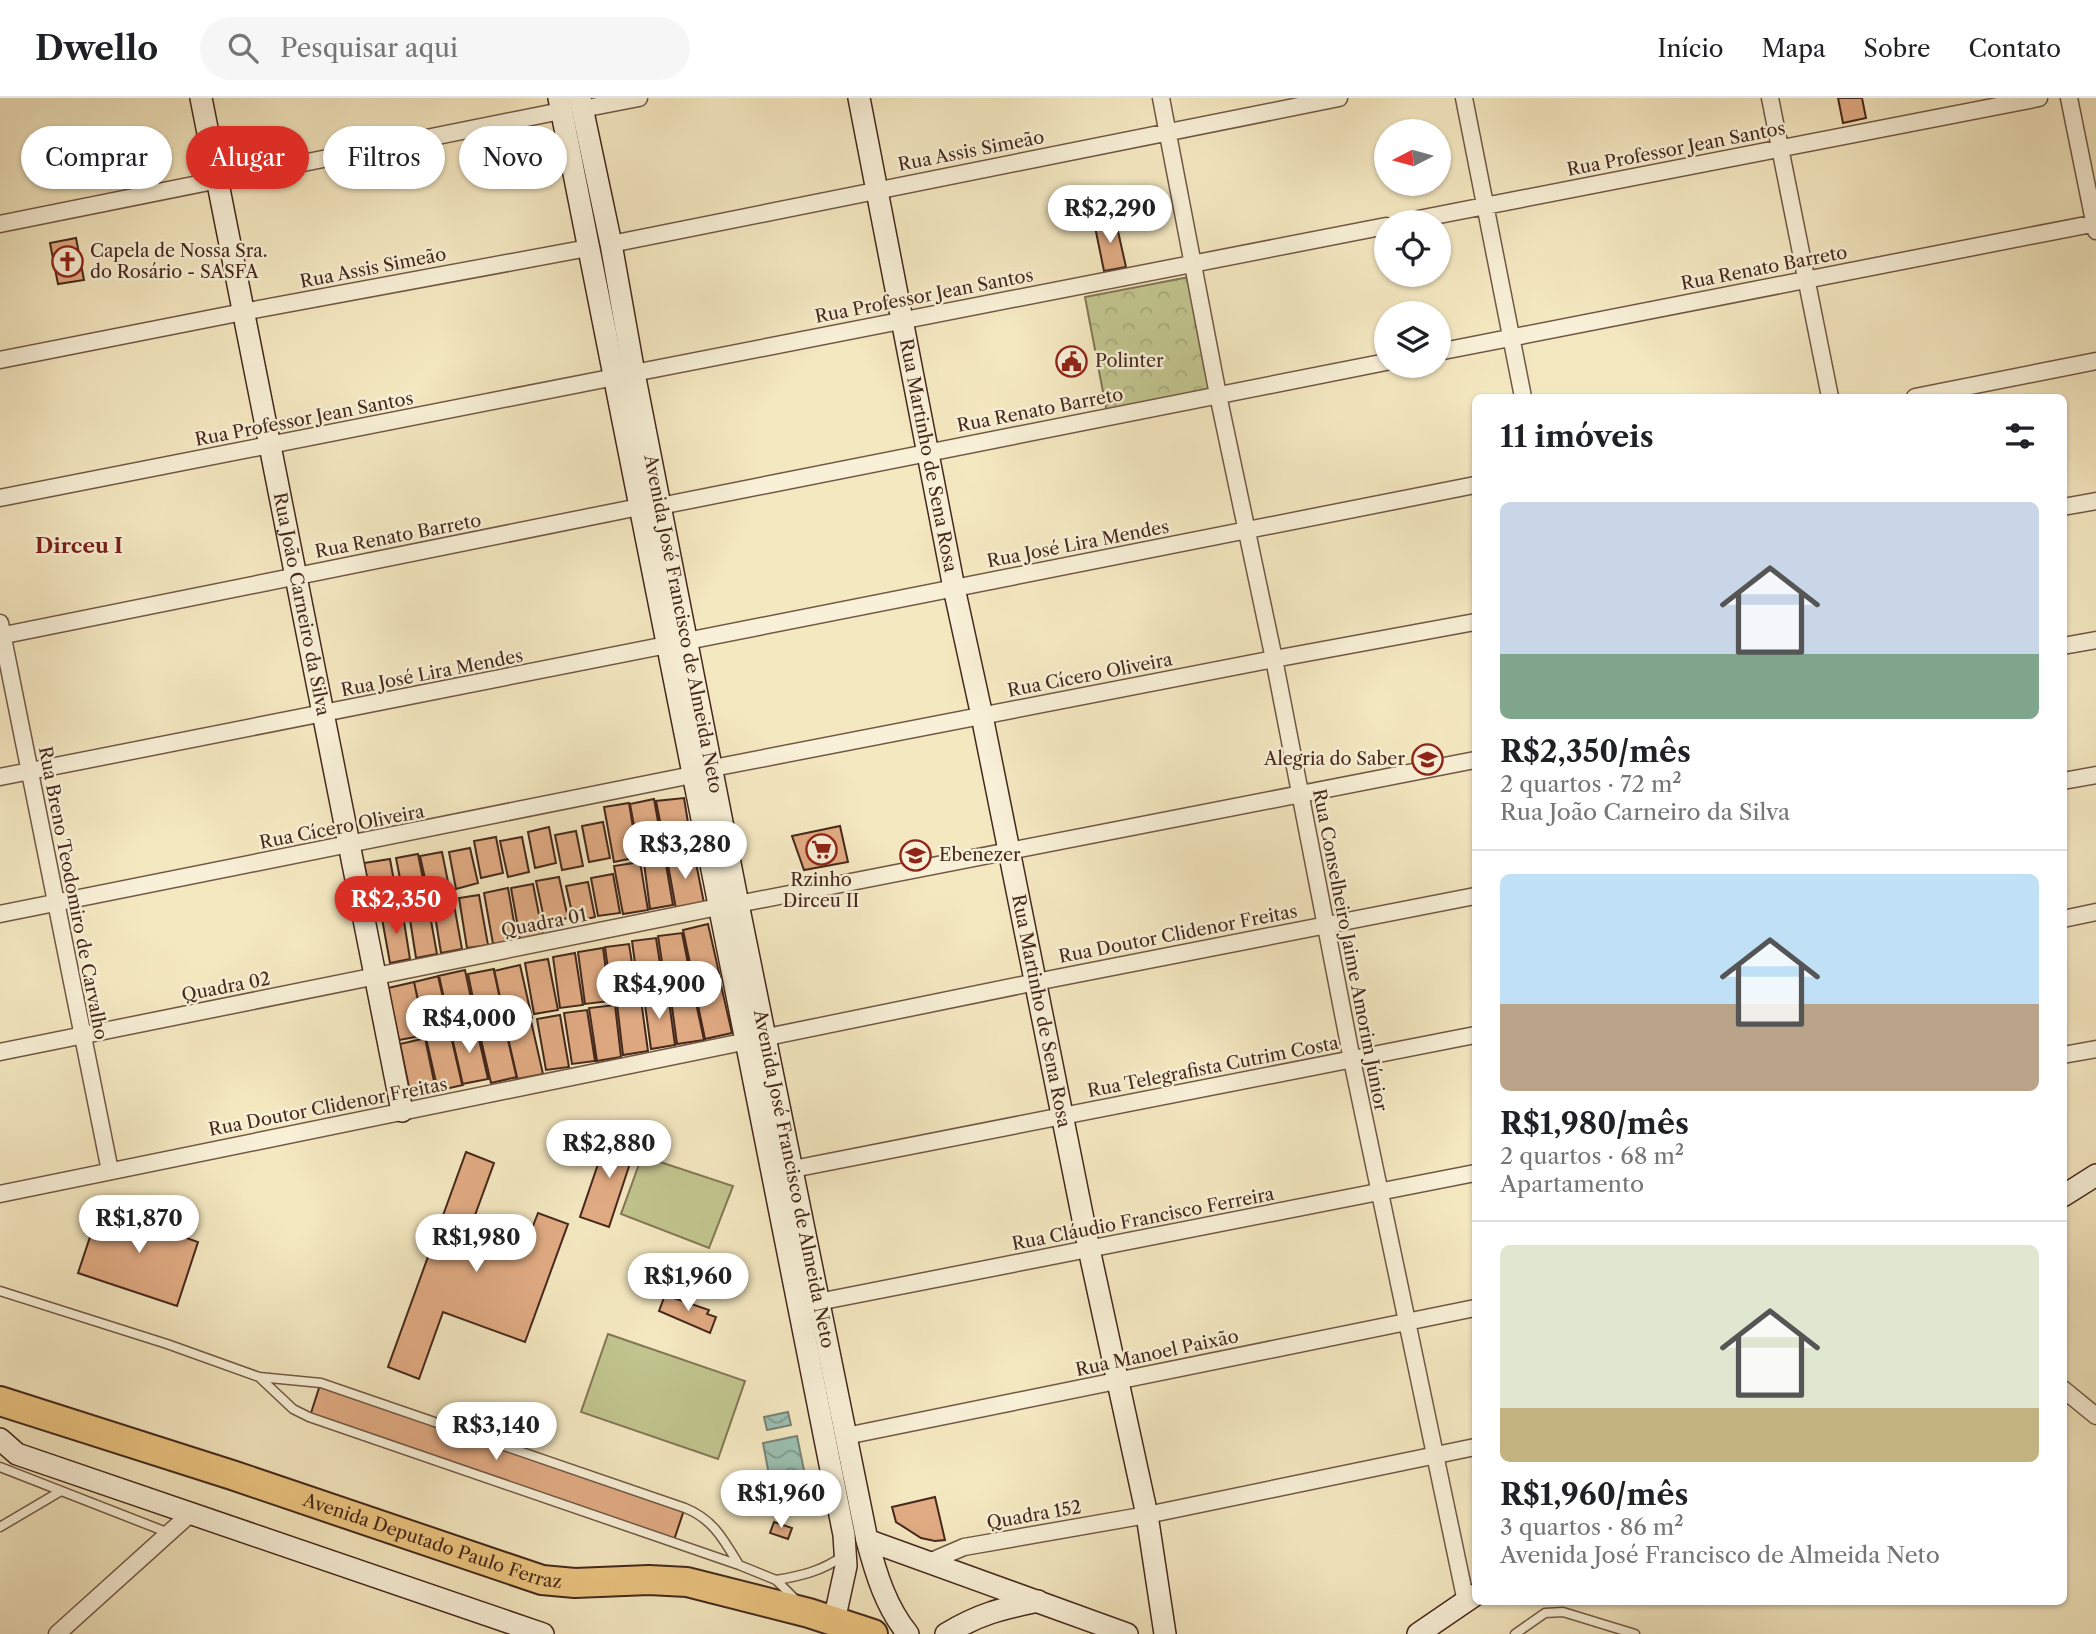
<!DOCTYPE html>
<html lang="pt">
<head>
<meta charset="utf-8">
<style>
  body { margin:0; font-family:"Libre Caslon Text",serif; background:#f6f6f6; color:#202124; height:100vh; display:flex; flex-direction:column; font-size:26px; white-space:nowrap }
  * { box-sizing:border-box; margin:0 }
  p { font-size:23px; color:#757577 }
  .icon { flex:none; width:38px; height:38px; fill:none; stroke:currentColor; stroke-width:2; stroke-linecap:round; stroke-linejoin:round }
  .map { position:relative; flex:1; overflow:hidden }
  .details { position:absolute; left:1472px; top:296px; width:595px; height:1211px; display:flex; flex-direction:column; background:#fff; border-radius:10px; box-shadow:0 2px 5px #0004 }
  .details>* { flex:none }
  .hud { position:absolute; left:21px; top:28px; width:665px; height:63px; display:flex; gap:14px }
  .needle { width:46px; rotate:264deg }
  .controls { position:absolute; left:1374px; top:21px; display:grid; gap:14px }
  .controls a { display:grid; place-items:center; width:77px; height:77px; border-radius:50%; background:#fff; box-shadow:0 2px 5px #0004; font-size:35px }
  .price { position:absolute; translate:-50% -60px; padding:0 16px; border-radius:24px; background:#fff; color:#222; font-size:23px; line-height:46px; filter:drop-shadow(0 2px 4px #0008) }
  .price::after { content:''; position:absolute; left:50%; top:42px; width:21px; height:16px; margin-left:-10px; background:inherit; clip-path:polygon(0 0,100% 0,50% 100%) }
  .price.on { background:#d93025; color:#fff }
  ul { padding:0; list-style:none }
  li { display:grid; align-content:center; gap:14px; height:371px; padding:0 28px }
  li+li { border-top:2px solid #e0e0e0 }
  li span { display:grid; place-items:center; height:217px; border-radius:10px; color:#555 }
  li>.icon { margin-inline-start:auto }
  span .icon { width:126px; height:126px; fill:#fffc; stroke-width:1 }
  li b { font-size:30px }
  h2 { display:flex; justify-content:space-between; align-items:center; height:84px; padding:0 28px; font-size:30px }
  .tag { padding:0 24px; border-radius:32px; background:#fff; box-shadow:0 2px 5px #0004; font-size:24px; line-height:63px }
  .tag.on { background:#d93025; color:#fff }
  header { display:flex; align-items:center; gap:42px; box-sizing:border-box; height:98px; padding:0 35px; background:#fff; border-bottom:2px solid #e0e0e0 }
  header strong { font-size:33px }
  nav { display:flex; gap:38px; margin-inline-start:auto; font-size:24px }
  .search { width:490px; height:63px; background:#f6f6f6; display:flex; align-items:center; gap:18px; box-sizing:border-box; padding:0 24px; border-radius:38px; color:#757577; font-size:26px }
  .map>svg:first-child { display:block }
  .park { fill:url(#park-crowns); stroke:#837655; stroke-width:2 }
  .garden { fill:#c1c48e; stroke:#837655; stroke-width:2 }
  .water { fill:url(#water-waves); stroke:#798377; stroke-width:2 }
  .building { fill:#e1ab83; stroke:#45281c; stroke-width:2 }
  .lines { fill:none; stroke-linecap:round; stroke-linejoin:round }
  .lane-casing { stroke:#715845; stroke-width:11 }
  .street-casing { stroke:#715845; stroke-width:19 }
  .secondary-casing { stroke:#45281c; stroke-width:24 }
  .highway-casing { stroke:#45281c; stroke-width:32 }
  .lane { stroke:#f8f0d7; stroke-width:8 }
  .street { stroke:#f8f0d7; stroke-width:16 }
  .secondary { stroke:#f8f0d7; stroke-width:21 }
  .highway { stroke:#eac480; stroke-width:28 }
  .labels { text-anchor:middle; stroke-width:5; stroke-linejoin:round; paint-order:stroke }
  .street-label { font-size:18px; fill:#45281c; stroke:#f8f0d7 }
  .poi-label { font-size:18px; fill:#45281c; stroke:#f8f0d7; text-anchor:start }
  .quarter-label { font-size:21px; font-weight:bold; fill:#7a1f14; stroke:#f8f0d7 }
</style>
</head>
<body>
<header>
<strong>Dwello</strong>
<div class="search"><svg class="icon" aria-label="search" viewBox="0 0 24 24"><circle cx="10" cy="10" r="6"/><path d="M15 15l6 6"/></svg>Pesquisar aqui</div>
<nav><a>Início</a><a>Mapa</a><a>Sobre</a><a>Contato</a></nav>
</header>
<div class="map">
<svg width="2096" height="1536" viewBox="0 0 2096 1536">
  <defs>
    <pattern id="park-crowns" width="20" height="18" patternUnits="userSpaceOnUse" patternTransform="scale(1.75)"><rect width="20" height="18" fill="#c1c48e"/><path d="M2 6a3 3 0 1 1 6 0M12 15a3 3 0 1 1 6 0" fill="none" stroke="#a7a87a"/></pattern>
    <pattern id="water-waves" width="16" height="10" patternUnits="userSpaceOnUse" patternTransform="scale(1.75)"><rect width="16" height="10" fill="#9cc0b3"/><path d="M0 5q4-4 8 0t8 0" fill="none" stroke="#819c91"/></pattern>
  </defs>
  <rect width="100%" height="100%" fill="#f4e8c1"/>
  <filter id="stains"><feTurbulence type="fractalNoise" baseFrequency=".00286" numOctaves="4"/><feColorMatrix values="0 0 0 0 .2 0 0 0 0 .09 0 0 0 0 .02 0 0 0 .5 -.17"/></filter>
  <radialGradient id="worn" r=".72"><stop offset=".6" stop-color="#630" stop-opacity="0"/><stop offset="1" stop-color="#630" stop-opacity=".3"/></radialGradient>
  <path class="park" d="M1189,179L1211,295L1107,315L1085,199Z"/>
  <path class="garden" d="M642,1058L733,1088L709,1150L621,1116Z
    M608,1236L745,1283L718,1361L581,1314Z"/>
  <path class="water" d="M788,1314L791,1327L767,1332L764,1319Z
    M797,1338L810,1402L775,1409L763,1345Z"/>
  <path class="building" d="M1838,0H1862L1866,20L1843,25Z
    M1115,120L1126,169L1104,173L1094,124Z
    M76,140L84,182L58,186L50,145Z
    M684,700L692,749L666,754L656,703Z
    M654,701L664,757L640,761L630,706Z
    M629,705L638,759L614,764L604,709Z
    M603,724L610,760L589,764L582,728Z
    M840,728L848,764L804,772L792,738Z
    M549,729L556,765L535,770L528,734Z
    M576,733L583,768L562,772L555,737Z
    M496,739L503,775L481,780L474,743Z
    M522,739L529,774L508,779L500,743Z
    M470,750L478,785L456,791L449,754Z
    M442,754L449,789L428,794L420,758Z
    M694,755L704,805L676,811L667,761Z
    M418,756L425,791L403,796L396,760Z
    M390,761L395,789L370,794L364,765Z
    M665,761L673,807L650,811L644,765Z
    M640,764L648,812L623,816L614,768Z
    M613,776L620,815L598,818L591,780Z
    M559,779L568,820L545,825L536,783Z
    M588,784L595,819L574,824L566,788Z
    M533,786L543,837L520,841L511,790Z
    M508,790L517,841L493,846L484,795Z
    M479,797L488,847L467,850L459,800Z
    M453,801L462,851L441,855L433,805Z
    M428,806L437,856L416,860L408,809Z
    M402,811L410,861L390,865L381,815Z
    M708,826L720,879L694,884L683,832Z
    M682,835L692,886L666,890L658,838Z
    M656,840L664,891L639,895L632,843Z
    M629,846L637,897L612,901L605,849Z
    M603,850L610,903L585,906L578,854Z
    M575,855L583,907L560,910L553,859Z
    M548,861L558,912L534,916L525,865Z
    M520,867L532,920L505,925L494,873Z
    M494,871L505,923L479,929L468,876Z
    M465,872L476,924L450,930L438,878Z
    M439,878L451,931L425,936L414,884Z
    M720,883L732,935L705,941L694,888Z
    M414,884L426,937L399,942L388,890Z
    M693,891L704,942L677,946L670,894Z
    M668,896L675,947L651,951L644,899Z
    M641,902L648,953L623,957L617,906Z
    M615,907L621,959L597,963L589,910Z
    M587,912L595,963L572,966L564,915Z
    M560,917L569,969L546,972L537,921Z
    M531,923L543,976L517,981L505,929Z
    M505,927L517,979L491,985L479,933Z
    M476,928L488,981L462,986L450,934Z
    M451,935L463,987L436,993L425,940Z
    M426,940L438,993L411,999L400,946Z
    M609,1034L637,1044L609,1129L580,1119Z
    M466,1054L494,1065L470,1131L524,1151L538,1115L568,1126L525,1244L443,1214L419,1281L388,1269Z
    M128,1111L178,1128L175,1136L198,1144L177,1208L78,1175L99,1112L125,1120Z
    M665,1197L709,1212L707,1216L716,1219L710,1235L659,1213Z
    M320,1287L684,1412L674,1442L310,1318Z
    M935,1399L945,1442L935,1443L921,1440L896,1424L892,1409Z
    M774,1424L792,1430L788,1441L770,1435Z"/>
  <g class="lines">
    <defs>
      <path id="lane" d="M0,1193L167,1246L259,1279L321,1285L685,1410C713,1421 724,1442 739,1467
        M259,1279L293,1311L309,1319L739,1467L776,1482L797,1503
        M0,1369L169,1435
        M0,1429L61,1393
        M776,1482C801,1478 822,1473 843,1458
        M1515,1536L1545,1515L1563,1514L1635,1536"/>
      <path id="street" d="M1161,0L1218,297L1274,561L1352,962L1466,1504
        M1464,0L1523,299
        M1770,0L1830,299
        M2069,0L2096,133
        M582,11L639,0
        M1403,124L2039,0
        M0,126L561,13
        M611,146L1339,0
        M1438,254L2096,125
        M0,262L243,214L588,150
        M634,275L1386,128
        M1915,299L2096,263
        M0,400L615,279
        M660,408L1386,264
        M2063,409L2096,403
        M0,525L110,1073
        M0,538L639,409
        M2063,548L2096,542
        M713,670L1274,561L1475,524
        M0,679L1475,387
        M2063,683L2096,677
        M738,806C984,760 1229,708 1475,662
        M0,816L692,677
        M2063,821L2096,814
        M0,954L718,809
        M2063,957L2096,951
        M793,1071L1475,937
        M0,1096L1036,884L1475,798
        M818,1204L1475,1075
        M2063,1291L2096,1318
        M846,1338L1475,1210
        M929,1464L964,1449L1147,1417L1475,1349
        M57,1536L189,1417"/>
      <g id="secondary">
        <path id="s1" d="M201,0L402,1013"/>
        <path d="M559,0L844,1437L846,1468L834,1523"/>
        <path id="s2" d="M580,0L611,146L634,275L738,806L867,1442C876,1476 886,1509 908,1536"/>
        <path id="s3" d="M859,0L954,490L982,618L1089,1151L1147,1417L1165,1536"/>
        <path d="M2063,1098L2096,1077"/>
        <path d="M0,1341L17,1356L543,1536"/>
        <path d="M867,1442L1127,1536"/>
        <path d="M946,1536C979,1516 1000,1511 1038,1503"/>
        <path d="M1418,1536L1475,1497"/>
      </g>
      <g id="highway">
        <path id="s4" d="M0,1303L232,1377L542,1482L575,1485L649,1482L687,1484L809,1515L873,1536"/>
      </g>
    </defs>
    <use href="#lane" class="lane-casing"/>
    <use href="#street" class="street-casing"/>
    <use href="#secondary" class="secondary-casing"/>
    <use href="#highway" class="highway-casing"/>
    <use href="#lane" class="lane"/>
    <use href="#street" class="street"/>
    <use href="#secondary" class="secondary"/>
    <use href="#highway" class="highway"/>
  </g>
  <defs>
    <symbol id="church-ring" viewBox="-11 -11 22 22"><circle r="9.5" fill="#f8f0d7" stroke="#8f2418" stroke-width="1.5"/><path d="M-1.2-6h2.4v3.5h3.3v2.4h-3.3V6h-2.4V-.1h-3.3v-2.4h3.3Z" fill="#8f2418"/></symbol>
    <symbol id="civic-ring" viewBox="-11 -11 22 22"><circle r="9.5" fill="#f8f0d7" stroke="#8f2418" stroke-width="1.5"/><path d="M-.6-6.5H3V-4.5H.6V-3L4-1V1h2V6H-6V1h2V-1L-.6-3ZM-1.2 2.5V6h2.4V2.5Z" fill="#8f2418"/></symbol>
    <symbol id="school-ring" viewBox="-11 -11 22 22"><circle r="9.5" fill="#f8f0d7" stroke="#8f2418" stroke-width="1.5"/><path d="M0-5L7-2L0 1L-7-2ZM-4 1L0 2.5L4 1V4Q0 6-4 4Z" fill="#8f2418"/></symbol>
    <symbol id="supermarket-ring" viewBox="-11 -11 22 22"><circle r="9.5" fill="#f8f0d7" stroke="#8f2418" stroke-width="1.5"/><path d="M-6-5.5h2.5l.6 2H6L4.5 2H-2.5L-4.4-4H-6ZM-1.5 3.2a1.3 1.3 0 1 0 .1 0ZM3 3.2a1.3 1.3 0 1 0 .1 0Z" fill="#8f2418"/></symbol>
  </defs>
  <g fill-rule="evenodd">
    <use href="#church-ring" x="50" y="146" width="35" height="35"/>
    <use href="#civic-ring" x="1054" y="246" width="35" height="35"/>
    <use href="#school-ring" x="1410" y="644" width="35" height="35"/>
    <use href="#supermarket-ring" x="804" y="734" width="35" height="35"/>
    <use href="#school-ring" x="898" y="740" width="35" height="35"/>
  </g>
  <g class="labels">
    <g class="street-label">
      <text transform="translate(1676 51) rotate(-11)" y="6">Rua Professor Jean Santos</text>
      <text transform="translate(971 53) rotate(-11)" y="6">Rua Assis Simeão</text>
      <text transform="translate(373 170) rotate(-11)" y="6">Rua Assis Simeão</text>
      <text transform="translate(1764 170) rotate(-11)" y="6">Rua Renato Barreto</text>
      <text transform="translate(924 198) rotate(-11)" y="6">Rua Professor Jean Santos</text>
      <text transform="translate(1040 312) rotate(-11)" y="6">Rua Renato Barreto</text>
      <text transform="translate(304 321) rotate(-11)" y="6">Rua Professor Jean Santos</text>
      <text dy="6" stroke="none"><textPath href="#s3" startOffset="364">Rua Martinho de Sena Rosa</textPath></text>
      <text transform="translate(398 438) rotate(-11)" y="6">Rua Renato Barreto</text>
      <text transform="translate(1078 446) rotate(-11)" y="6">Rua José Lira Mendes</text>
      <text dy="6" stroke="none"><textPath href="#s1" startOffset="516">Rua João Carneiro da Silva</textPath></text>
      <text dy="6" stroke="none"><textPath href="#s2" startOffset="536">Avenida José Francisco de Almeida Neto</textPath></text>
      <text transform="translate(432 575) rotate(-11)" y="6">Rua José Lira Mendes</text>
      <text transform="translate(1090 577) rotate(-11)" y="6">Rua Cícero Oliveira</text>
      <text transform="translate(342 729) rotate(-11)" y="6">Rua Cícero Oliveira</text>
      <text transform="translate(73 795) rotate(79)" y="6">Rua Breno Teodomiro de Carvalho</text>
      <text transform="translate(544 825) rotate(-11)" y="6">Quadra 01</text>
      <text transform="translate(1178 836) rotate(-11)" y="6">Rua Doutor Clidenor Freitas</text>
      <text transform="translate(1350 852) rotate(79)" y="6">Rua Conselheiro Jaime Amorim Júnior</text>
      <text transform="translate(226 889) rotate(-11)" y="6">Quadra 02</text>
      <text dy="6" stroke="none"><textPath href="#s3" startOffset="931">Rua Martinho de Sena Rosa</textPath></text>
      <text transform="translate(1213 969) rotate(-11)" y="6">Rua Telegrafista Cutrim Costa</text>
      <text transform="translate(328 1009) rotate(-11)" y="6">Rua Doutor Clidenor Freitas</text>
      <text dy="6" stroke="none"><textPath href="#s2" startOffset="1102">Avenida José Francisco de Almeida Neto</textPath></text>
      <text transform="translate(1143 1121) rotate(-11)" y="6">Rua Cláudio Francisco Ferreira</text>
      <text transform="translate(1157 1255) rotate(-12)" y="6">Rua Manoel Paixão</text>
      <text transform="translate(1034 1417) rotate(-10)" y="6">Quadra 152</text>
      <text dy="6" stroke="none"><textPath href="#s4" startOffset="455">Avenida Deputado Paulo Ferraz</textPath></text>
    </g>
    <g class="poi-label">
      <text x="90" y="159">Capela de Nossa Sra.<tspan x="90" dy="21">do Rosário - SASFA</tspan></text>
      <text x="1095" y="269">Polinter</text>
      <text x="1405" y="667" text-anchor="end">Alegria do Saber</text>
      <text x="939" y="763">Ebenezer</text>
      <text x="821" y="788" text-anchor="middle">Rzinho<tspan x="821" dy="21">Dirceu II</tspan></text>
    </g>
    <g class="quarter-label">
      <text x="79" y="455">Dirceu I</text>
    </g>
  </g>
  <rect width="100%" height="100%" filter="url(#stains)"/>
  <rect width="100%" height="100%" fill="url(#worn)"/>
</svg>
<div class="controls">
<a><svg class="needle" viewBox="-14 -14 28 28"><path d="M0-13l5 13h-10z" fill="#e53935"/><path d="M0 13l5-13h-10z" fill="#757577"/></svg></a>
<a><svg class="icon" aria-label="locate" viewBox="0 0 24 24"><circle cx="12" cy="12" r="6"/><path d="M12 2v4M12 18v4M2 12h4M18 12h4"/></svg></a>
<a><svg class="icon" aria-label="layers" viewBox="0 0 24 24"><path d="M12 4l9 5-9 5-9-5zM3 14l9 5 9-5"/></svg></a>
</div>
<b class="price" style="left:1110px;top:147px">R$2,290</b>
<b class="price" style="left:685px;top:783px">R$3,280</b>
<b class="price on" style="left:396px;top:838px">R$2,350</b>
<b class="price" style="left:659px;top:923px">R$4,900</b>
<b class="price" style="left:469px;top:957px">R$4,000</b>
<b class="price" style="left:609px;top:1082px">R$2,880</b>
<b class="price" style="left:139px;top:1157px">R$1,870</b>
<b class="price" style="left:476px;top:1176px">R$1,980</b>
<b class="price" style="left:688px;top:1215px">R$1,960</b>
<b class="price" style="left:496px;top:1364px">R$3,140</b>
<b class="price" style="left:781px;top:1432px">R$1,960</b>
<div class="hud">
<a class="tag">Comprar</a>
<a class="tag on">Alugar</a>
<a class="tag">Filtros</a>
<a class="tag">Novo</a>
</div>
<section class="details">
<h2>11 imóveis<svg class="icon" aria-label="filters" viewBox="0 0 24 24"><path d="M4 7h16M4 17h16"/><circle cx="9" cy="7" r="2"/><circle cx="15" cy="17" r="2"/></svg></h2>
<ul>
<li><span style="background:linear-gradient(#c9d6e8 70%,#7fa58c 0)"><svg class="icon" aria-label="home" viewBox="0 0 24 24"><path d="M3 11l9-7 9 7M6 9v11h12V9"/></svg></span><div><b>R$2,350/mês</b><p>2 quartos · 72 m²</p><p>Rua João Carneiro da Silva</p></div></li>
<li><span style="background:linear-gradient(#bfe0f5 60%,#b9a48a 0)"><svg class="icon" aria-label="home" viewBox="0 0 24 24"><path d="M3 11l9-7 9 7M6 9v11h12V9"/></svg></span><div><b>R$1,980/mês</b><p>2 quartos · 68 m²</p><p>Apartamento</p></div></li>
<li><span style="background:linear-gradient(#dfe7d0 75%,#c2b280 0)"><svg class="icon" aria-label="home" viewBox="0 0 24 24"><path d="M3 11l9-7 9 7M6 9v11h12V9"/></svg></span><div><b>R$1,960/mês</b><p>3 quartos · 86 m²</p><p>Avenida José Francisco de Almeida Neto</p></div></li>
</ul>
</section>
</div>
</body>
</html>
